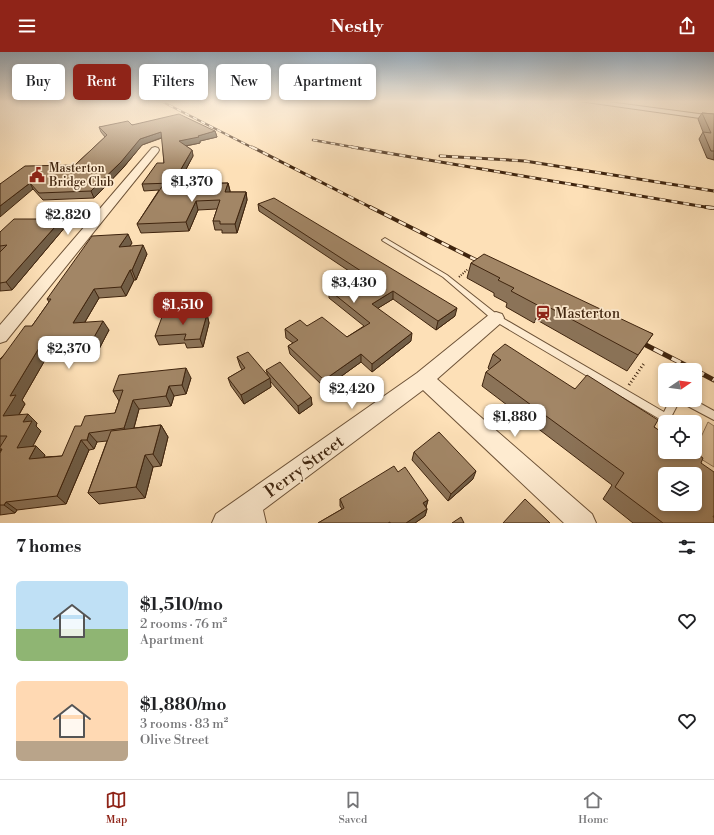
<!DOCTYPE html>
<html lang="en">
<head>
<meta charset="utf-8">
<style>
  body { margin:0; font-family:"Libre Bodoni",serif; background:#f2f2f2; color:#202124; height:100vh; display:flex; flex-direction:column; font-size:15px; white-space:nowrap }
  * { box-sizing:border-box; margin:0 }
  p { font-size:13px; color:#757577 }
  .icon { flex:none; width:22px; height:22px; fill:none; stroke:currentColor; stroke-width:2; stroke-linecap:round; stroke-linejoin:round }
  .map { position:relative; height:471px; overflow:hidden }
  .panel { display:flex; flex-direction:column; background:#fff; flex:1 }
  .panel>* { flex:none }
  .hud { position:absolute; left:12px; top:12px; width:400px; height:36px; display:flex; gap:8px }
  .needle { width:26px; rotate:77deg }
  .tools { position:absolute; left:658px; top:311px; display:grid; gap:8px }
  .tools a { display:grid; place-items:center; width:44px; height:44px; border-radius:6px; background:#fff; box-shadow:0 2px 6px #0003; font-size:20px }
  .price { position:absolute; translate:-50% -34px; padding:0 9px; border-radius:8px; background:#fff; color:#222; font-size:13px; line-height:26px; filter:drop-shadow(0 1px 2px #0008) }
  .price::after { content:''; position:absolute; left:50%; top:24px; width:12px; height:9px; margin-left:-6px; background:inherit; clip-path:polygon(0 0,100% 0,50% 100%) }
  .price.on { background:#8f2418; color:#fff }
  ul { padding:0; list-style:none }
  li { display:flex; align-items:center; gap:12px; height:100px; padding:0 16px }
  li span { display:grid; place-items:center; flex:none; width:112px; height:80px; border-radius:6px; color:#555 }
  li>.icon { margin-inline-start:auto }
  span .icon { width:48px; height:48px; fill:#fffc; stroke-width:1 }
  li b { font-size:17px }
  h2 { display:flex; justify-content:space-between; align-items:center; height:48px; padding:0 16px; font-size:17px }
  .pill { padding:0 14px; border-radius:6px; background:#fff; box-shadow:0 2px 6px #0003; font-size:14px; line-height:36px }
  .pill.on { background:#8f2418; color:#fff }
  header { display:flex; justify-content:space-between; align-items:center; height:52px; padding:0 16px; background:#8f2418; color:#fff; font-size:18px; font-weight:700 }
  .dock { display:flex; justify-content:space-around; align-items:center; height:56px; border-top:1px solid #e0e0e0; background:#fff; font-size:11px; color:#757577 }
  .dock a { display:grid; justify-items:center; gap:2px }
  .dock .on { color:#8f2418 }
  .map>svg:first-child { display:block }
  .green { fill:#ddc09a; stroke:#8e7254 }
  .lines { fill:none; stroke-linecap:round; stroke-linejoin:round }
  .service-casing { stroke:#6e5338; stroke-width:2 }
  .minor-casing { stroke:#6e5338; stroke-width:2 }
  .path-far1 { stroke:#3f240e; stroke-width:2; stroke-dasharray:1 1.5; stroke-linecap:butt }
  .path { stroke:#3f240e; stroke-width:3; stroke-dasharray:1 2.5; stroke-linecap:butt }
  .service { fill:#feebd0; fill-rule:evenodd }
  .minor { fill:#feebd0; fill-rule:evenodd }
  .rail-far3-casing { stroke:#3f240e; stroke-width:2.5 }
  .rail-far2-casing { stroke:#3f240e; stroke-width:3 }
  .rail-far1-casing { stroke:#3f240e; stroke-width:4 }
  .rail-casing { stroke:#3f240e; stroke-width:5 }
  .rail-far3 { stroke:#feebd0; stroke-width:1.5; stroke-dasharray:4.5; stroke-linecap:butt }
  .rail-far2 { stroke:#feebd0; stroke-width:2; stroke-dasharray:6; stroke-linecap:butt }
  .rail-far1 { stroke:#feebd0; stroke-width:2.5; stroke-dasharray:8; stroke-linecap:butt }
  .rail { stroke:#feebd0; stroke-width:3.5; stroke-dasharray:10; stroke-linecap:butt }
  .wall { fill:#8b7358; stroke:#3f240e }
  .shaded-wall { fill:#715e47; stroke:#3f240e }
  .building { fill:#a28666; stroke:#3f240e; fill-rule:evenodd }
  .labels { text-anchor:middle; stroke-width:3.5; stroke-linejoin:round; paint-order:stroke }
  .far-poi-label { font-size:12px; fill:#3f240e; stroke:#feebd0; text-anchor:start }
  .poi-label { font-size:14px; fill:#3f240e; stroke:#feebd0; text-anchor:start }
  .near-street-label { font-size:17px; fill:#3f240e; stroke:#feebd0 }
</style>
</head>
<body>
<header><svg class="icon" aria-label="menu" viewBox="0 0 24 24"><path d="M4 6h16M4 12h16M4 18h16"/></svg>Nestly<svg class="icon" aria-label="share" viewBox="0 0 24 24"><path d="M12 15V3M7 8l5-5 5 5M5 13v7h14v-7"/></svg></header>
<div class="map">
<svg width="714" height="471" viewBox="0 0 714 471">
  <rect width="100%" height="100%" fill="#fde0b7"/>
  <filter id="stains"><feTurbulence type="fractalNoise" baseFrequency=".005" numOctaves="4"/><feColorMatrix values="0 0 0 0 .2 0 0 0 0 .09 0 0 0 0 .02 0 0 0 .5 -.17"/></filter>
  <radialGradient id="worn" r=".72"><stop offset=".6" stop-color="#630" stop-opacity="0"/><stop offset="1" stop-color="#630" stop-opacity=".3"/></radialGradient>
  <path class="green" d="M708,370L714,374V415L701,407L695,398Z"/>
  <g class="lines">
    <defs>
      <path id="service" d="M385,186L447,223L499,264L664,360L670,348H680L669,369L667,370L663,369L493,268L443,225L383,189L382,188Z
        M680,348H694L714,359V368L682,351Z"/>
      <path id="minor" d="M579,49H601L714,64V68Z
        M155,95L158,96L159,98L158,100L6,289L0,291V273L152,96Z
        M496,260L502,262L504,266L502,270L437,327L592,462L596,471H564L423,338L263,458L266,471H212L216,462L417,321L490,262Z"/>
    </defs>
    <use href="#service" class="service-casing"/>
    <use href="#minor" class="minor-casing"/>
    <path class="path-far1" d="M459,225L468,217"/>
    <path class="path" d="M629,333L645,310"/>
    <use href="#service" class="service"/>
    <use href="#minor" class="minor"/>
    <defs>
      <path id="rail-far3" d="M161,49L253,96
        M313,88L358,96"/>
      <path id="rail-far2" d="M252,95L372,156
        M352,95L711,156
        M440,104L525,109L714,139"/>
      <path id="rail-far1" d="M370,155L486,213
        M706,155L714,156"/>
      <path id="rail" d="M636,288L695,318
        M695,318L714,328"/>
    </defs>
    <use href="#rail-far3" class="rail-far3-casing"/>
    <use href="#rail-far2" class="rail-far2-casing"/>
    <use href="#rail-far1" class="rail-far1-casing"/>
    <use href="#rail" class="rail-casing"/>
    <use href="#rail-far3" class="rail-far3"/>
    <use href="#rail-far2" class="rail-far2"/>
    <use href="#rail-far1" class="rail-far1"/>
    <use href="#rail" class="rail"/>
  </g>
  <path class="wall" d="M702,61L714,62V108L707,106L699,87L703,80L698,67Z
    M132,73L215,79L217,85L200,89V91L186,94L192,98L193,104L178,132L228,131L230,139V140H246L247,148L237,181H222V178H215L213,169L217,157L198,158L189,179L141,181L137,172L159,138L144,139L142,132L164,111L162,86L142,93L123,116L94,146L43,148L33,137L0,132L75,113L105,85L101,80L99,75Z
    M258,152L455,264L436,278L393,247L378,256L411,289L372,320L361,310L325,336L290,302L288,294L293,291L286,286L285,277L307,274L347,285L364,274L329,246V238L355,223L259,159Z
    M62,167L66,174L12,238L0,239V180Z
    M132,191L129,195L147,202L136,228H134L126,244L99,246L85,270L109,278L99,297L49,301L22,348L25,352L19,363L37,371L36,374L41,379L32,394H36L45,403L44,405L62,404L81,374L115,361L119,349L113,339L191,326L186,342L174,344L171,354L139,357L134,376L161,373L168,385L161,414L153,415L145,446L99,452L88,441L107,389L97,390L94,397L89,398L66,452L17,458L15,461L0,463V401L1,399L0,398L1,395H0V307L32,274L49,250L47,247Z
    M471,211L653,282L627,319L537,268L534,271L506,255L507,251L494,244V241L467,226Z
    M207,262L209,271L203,295L187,296L185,291L159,293L155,284Z
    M493,302L575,337L654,375L701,411L713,465L714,471H633L603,447L612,433L482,334L486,320L490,318L488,316Z
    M237,305L268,324L266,318L311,345L312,353L299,362L270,329L271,335L244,352L231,334L228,326L242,318L240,314Z
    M414,400L473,427L448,449L412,408Z
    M398,420L428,448L426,455L427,457L425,464L415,471H318L342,457L340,454V447Z"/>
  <path class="shaded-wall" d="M215,79L217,85L200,89V91L180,95L179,89Z
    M161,80L163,85L142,93L123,116L94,146L91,139L140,87Z
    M192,98L193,104L175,138L173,131Z
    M30,131L33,137L0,165V154Z
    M228,131L230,139L227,149L225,140Z
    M246,140L247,148L237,181L235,172Z
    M196,149L198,158L189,179L186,170Z
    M62,167L66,174L12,238L6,230Z
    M128,182L132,191L123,204L119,195Z
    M143,193L147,202L136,228L132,218Z
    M130,218L134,228L126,244L121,235Z
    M94,237L99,246L79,280L73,271Z
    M393,239V247L372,260V252Z
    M543,252L537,268L534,271L541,255Z
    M457,256L455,264L436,278L438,269Z
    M207,262L209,271L203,295L200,287Z
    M103,269L109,278L99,297L93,287Z
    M412,281L411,289L372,320V312Z
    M42,291L49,301L22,348L25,352L12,374L3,364L10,344Z
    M361,302V310L325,336L324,328Z
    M186,316L191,326L186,342L182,333Z
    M270,326L271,335L244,352L241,343Z
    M169,334L174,344L171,354L166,344Z
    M311,345L312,353L299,362L298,354Z
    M133,348L139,357L131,386L124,376Z
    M28,362L37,371L36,374L41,379L27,405L17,396L23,370Z
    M161,373L168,385L161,414L153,402Z
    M89,381L97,390L94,397L87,388Z
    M81,388L89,398L66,452L57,444Z
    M36,394L45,403L38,416L29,407Z
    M145,403L153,415L145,446L136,435Z
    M476,419L473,427L448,449L451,442Z
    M428,448L426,455L423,451Z
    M6,450L17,458L15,461L4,453Z
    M427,457L425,464L415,471H406Z"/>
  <path class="building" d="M702,61L714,62V99H711L703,80L711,81Z
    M179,62L215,79L198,84L199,85L179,89L192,98L173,131L142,132L157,111H164L161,80L140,87L121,110L91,139L39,141L30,131L0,154V132L25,114L75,113L107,83L99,75L128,69L132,73Z
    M228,131L225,140H246L235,172H220V169H213L220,148L196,149L186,170L137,172L163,133Z
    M274,146L457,256L438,269L393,239L372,252L412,281L372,312L361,302L324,328L288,294L298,288L285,277L300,268L307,274L322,265L347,285L370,271L329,238L361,219L258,152Z
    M14,167H62L6,230L0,231V200L7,193L0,194V180Z
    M128,182L119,195L143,193L132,218H130L121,235L94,237L73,271L103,269L93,287L42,291L10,344L16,343L3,364L28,362L23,370L32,369L17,396L36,394L29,407L62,404L75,374H81L85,364L115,361L123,338L113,339L119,323L186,316L182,333L169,334L166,344L133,348L124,376L89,381L87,388H81L57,444L6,450L4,453H0V401L2,397H0V395L7,384H0V307H1L25,274H32L51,247H47L92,184Z
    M484,202L653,282L638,303L543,252L541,255L511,239L514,236L498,228L500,226L471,211Z
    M207,262L200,287L184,288L186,282L155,284L162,265Z
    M505,292L575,337L587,323L658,368L654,375L665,382V400H694L703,406L701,411L714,420V463L713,465H714V471H663L615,435L624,421L486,320L501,308L493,302ZM665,422H695V452H665Z
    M248,300L270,326L241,343L228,326L245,316L237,305Z
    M280,310L311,345L298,354L266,318Z
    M161,373L153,402L145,403L136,435L88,441L111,379Z
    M439,380L476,419L451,442L414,400Z
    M394,414L398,420L405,415L428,448L423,451L427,457L406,471H390V470L388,471H318L344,456L340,447Z
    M525,447L550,471H503Z
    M461,465L464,471H452Z"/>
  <linearGradient id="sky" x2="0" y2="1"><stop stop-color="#96acbe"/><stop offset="0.43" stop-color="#fef1df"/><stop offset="1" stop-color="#fef1df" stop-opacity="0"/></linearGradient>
  <rect width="714" height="115" fill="url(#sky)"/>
  <defs>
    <symbol id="civic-bare" viewBox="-9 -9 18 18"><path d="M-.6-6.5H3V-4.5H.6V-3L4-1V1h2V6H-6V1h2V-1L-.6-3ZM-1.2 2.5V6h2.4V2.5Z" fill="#8f2418" stroke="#feebd0" stroke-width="2.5" paint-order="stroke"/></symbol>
    <symbol id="station-bare" viewBox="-9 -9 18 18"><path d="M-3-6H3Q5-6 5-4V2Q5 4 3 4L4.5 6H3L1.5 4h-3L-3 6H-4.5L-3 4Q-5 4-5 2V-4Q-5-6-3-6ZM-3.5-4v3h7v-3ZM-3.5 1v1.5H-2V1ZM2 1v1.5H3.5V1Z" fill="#8f2418" stroke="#feebd0" stroke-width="2.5" paint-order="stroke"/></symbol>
  </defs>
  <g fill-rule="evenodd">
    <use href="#civic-bare" x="26" y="112" width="22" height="22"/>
    <use href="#station-bare" x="532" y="250" width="22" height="22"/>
  </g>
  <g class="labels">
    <g class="far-poi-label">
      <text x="49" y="120">Masterton<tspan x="49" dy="14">Bridge Club</tspan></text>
    </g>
    <g class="poi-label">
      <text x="555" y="266">Masterton</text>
    </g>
    <g class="near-street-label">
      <text transform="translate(304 414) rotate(-36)" y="6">Perry Street</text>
    </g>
  </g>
  <rect width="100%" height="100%" filter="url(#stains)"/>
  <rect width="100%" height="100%" fill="url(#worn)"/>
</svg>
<div class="tools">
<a><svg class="needle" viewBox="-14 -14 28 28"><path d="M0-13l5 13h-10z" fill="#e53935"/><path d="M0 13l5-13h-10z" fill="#757577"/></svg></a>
<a><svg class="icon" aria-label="locate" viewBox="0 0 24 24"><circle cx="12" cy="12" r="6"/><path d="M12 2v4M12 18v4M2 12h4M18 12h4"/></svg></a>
<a><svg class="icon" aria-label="layers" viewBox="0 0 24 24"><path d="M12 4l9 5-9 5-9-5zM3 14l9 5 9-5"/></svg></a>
</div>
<b class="price" style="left:192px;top:151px">$1,370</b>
<b class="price" style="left:68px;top:184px">$2,820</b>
<b class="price" style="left:354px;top:252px">$3,430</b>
<b class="price on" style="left:183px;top:274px">$1,510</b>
<b class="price" style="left:69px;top:318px">$2,370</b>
<b class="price" style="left:352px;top:358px">$2,420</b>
<b class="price" style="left:515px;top:386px">$1,880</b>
<div class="hud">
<a class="pill">Buy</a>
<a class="pill on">Rent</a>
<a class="pill">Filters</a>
<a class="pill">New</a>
<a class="pill">Apartment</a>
</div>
</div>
<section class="panel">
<h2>7 homes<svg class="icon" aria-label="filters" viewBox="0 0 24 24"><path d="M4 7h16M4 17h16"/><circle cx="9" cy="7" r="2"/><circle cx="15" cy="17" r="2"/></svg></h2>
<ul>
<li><span style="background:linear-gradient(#bfe0f5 60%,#8fb573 0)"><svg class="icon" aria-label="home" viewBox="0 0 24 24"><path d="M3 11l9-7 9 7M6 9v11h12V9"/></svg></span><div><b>$1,510/mo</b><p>2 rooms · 76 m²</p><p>Apartment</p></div><svg class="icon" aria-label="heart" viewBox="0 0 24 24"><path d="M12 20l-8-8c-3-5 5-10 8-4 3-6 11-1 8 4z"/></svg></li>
<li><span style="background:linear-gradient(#ffd9b3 75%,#b9a48a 0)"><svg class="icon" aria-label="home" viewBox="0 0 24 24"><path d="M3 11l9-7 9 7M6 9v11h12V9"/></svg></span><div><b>$1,880/mo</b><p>3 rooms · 83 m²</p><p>Olive Street</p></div><svg class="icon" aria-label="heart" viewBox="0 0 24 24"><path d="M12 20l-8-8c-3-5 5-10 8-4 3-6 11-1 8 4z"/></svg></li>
</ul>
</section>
<nav class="dock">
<a class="on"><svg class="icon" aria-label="map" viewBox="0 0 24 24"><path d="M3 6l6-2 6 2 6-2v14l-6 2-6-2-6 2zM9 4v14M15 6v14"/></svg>Map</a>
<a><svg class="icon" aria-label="saved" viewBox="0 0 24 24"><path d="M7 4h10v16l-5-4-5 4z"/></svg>Saved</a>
<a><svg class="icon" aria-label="home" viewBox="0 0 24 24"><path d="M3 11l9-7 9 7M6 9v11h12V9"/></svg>Home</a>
</nav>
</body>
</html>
